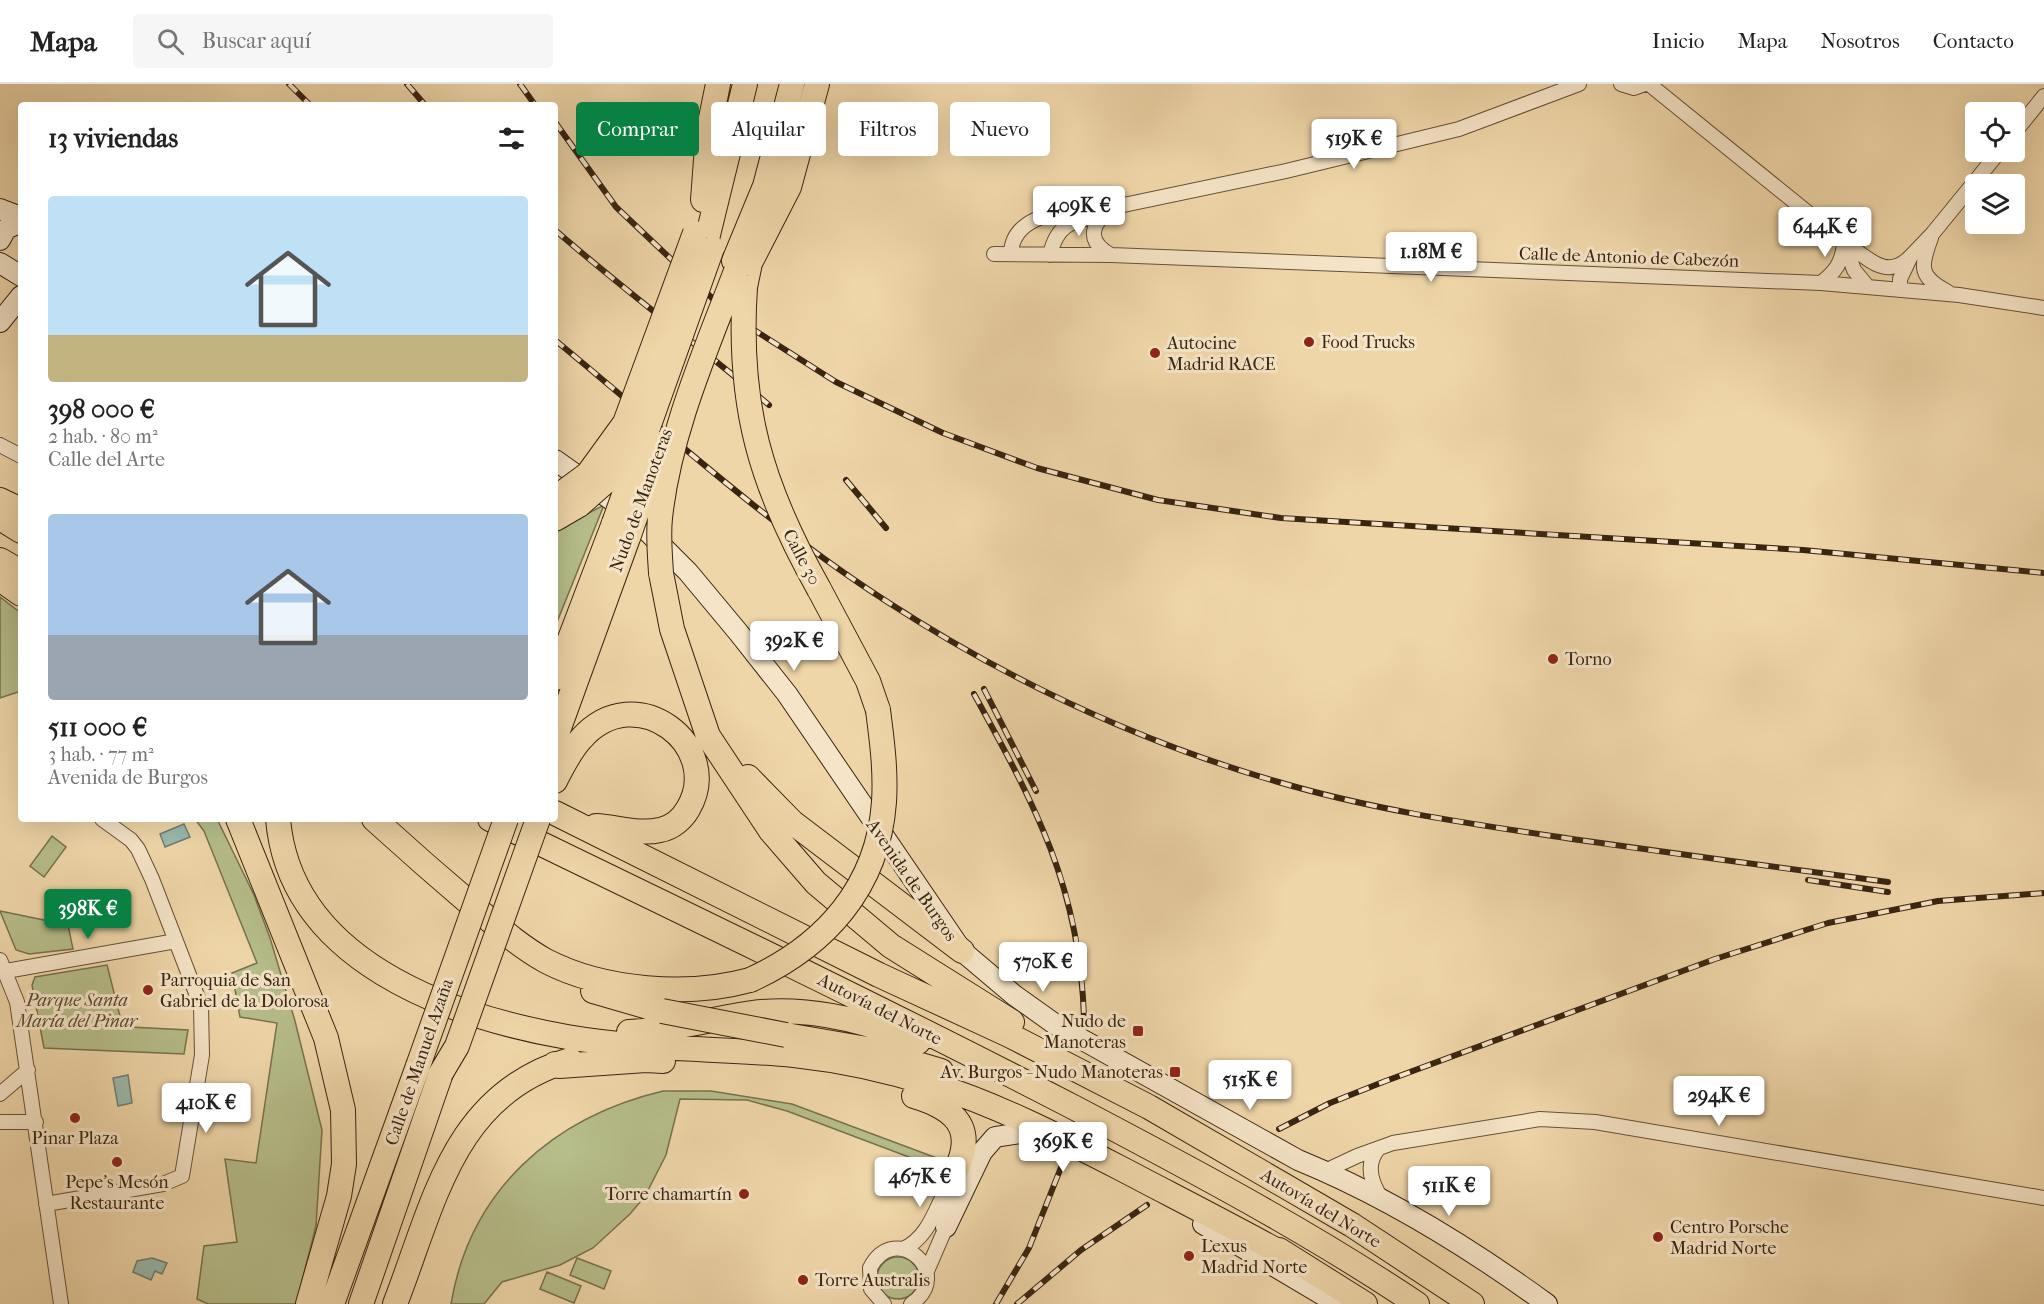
<!DOCTYPE html>
<html lang="es">
<head>
<meta charset="utf-8">
<style>
  body { margin:0; font-family:"IM FELL French Canon",serif; background:#f6f6f6; color:#222; height:100vh; display:flex; flex-direction:column; font-size:22px; white-space:nowrap }
  * { box-sizing:border-box; margin:0 }
  p { font-size:20px; color:#767676 }
  .icon { flex:none; width:33px; height:33px; fill:none; stroke:currentColor; stroke-width:2; stroke-linecap:round; stroke-linejoin:round }
  .map { position:relative; flex:1; overflow:hidden }
  .sheet { position:absolute; left:18px; top:18px; width:540px; height:720px; display:flex; flex-direction:column; background:#fff; border-radius:6px; box-shadow:0 6px 24px #0002 }
  .sheet>* { flex:none }
  .top-card { position:absolute; left:576px; top:18px; width:570px; height:54px; display:flex; gap:12px }
  .buttons { position:absolute; left:1965px; top:18px; display:grid; gap:12px }
  .buttons a { display:grid; place-items:center; width:60px; height:60px; border-radius:6px; background:#fff; box-shadow:0 6px 24px #0002; font-size:30px }
  .price { position:absolute; translate:-50% -51px; padding:0 14px; border-radius:6px; background:#fff; color:#222; font-size:20px; line-height:39px; filter:drop-shadow(0 2px 3px #0008) }
  .price::after { content:''; position:absolute; left:50%; top:36px; width:18px; height:14px; margin-left:-9px; background:inherit; clip-path:polygon(0 0,100% 0,50% 100%) }
  .price.on { background:#0b8043; color:#fff }
  ul { padding:0; list-style:none }
  li { display:grid; align-content:center; gap:12px; height:318px; padding:0 30px }
  li span { display:grid; place-items:center; height:186px; border-radius:6px; color:#555 }
  li>.icon { margin-inline-start:auto }
  span .icon { width:108px; height:108px; fill:#fffc; stroke-width:1 }
  li b { font-size:26px }
  h2 { display:flex; justify-content:space-between; align-items:center; height:72px; padding:0 30px; font-size:26px }
  .chip { padding:0 21px; border-radius:6px; background:#fff; box-shadow:0 6px 24px #0002; font-size:21px; line-height:54px }
  .chip.on { background:#0b8043; color:#fff }
  header { display:flex; align-items:center; gap:36px; box-sizing:border-box; height:84px; padding:0 30px; background:#fff; border-bottom:2px solid #e0e0e0 }
  header strong { font-size:28px }
  nav { display:flex; gap:33px; margin-inline-start:auto; font-size:21px }
  .search { width:420px; height:54px; background:#f6f6f6; display:flex; align-items:center; gap:15px; box-sizing:border-box; padding:0 21px; border-radius:6px; color:#767676; font-size:22px }
  .map>svg:first-child { display:block }
  .green { fill:#b6be8b; stroke:#78714e; stroke-width:1.5 }
  .water { fill:#9ab9ad; stroke:#737d6f; stroke-width:1.5 }
  .lines { fill:none; stroke-linecap:round; stroke-linejoin:round }
  .street-casing { stroke:#665037; stroke-width:16 }
  .secondary-casing { stroke:#392411; stroke-width:22 }
  .highway-casing { stroke:#392411; stroke-width:26 }
  .street { stroke:#f5e4c7; stroke-width:14 }
  .secondary { stroke:#f5e4c7; stroke-width:20 }
  .highway { stroke:#efd6a9; stroke-width:24 }
  .rail-casing { stroke:#392411; stroke-width:6 }
  .rail { stroke:#f5e4c7; stroke-width:4; stroke-dasharray:11; stroke-linecap:butt }
  .highway-bridge-casing { stroke:#392411; stroke-width:26; stroke-linecap:butt }
  .highway-bridge { stroke:#efd6a9; stroke-width:24 }
  .poi-dot { fill:#8f2418; stroke:#f5e4c7; stroke-width:2 }
  .labels { text-anchor:middle; stroke-width:6; stroke-linejoin:round; paint-order:stroke }
  .street-label { font-size:18px; fill:#392411; stroke:#f5e4c7 }
  .poi-label { font-size:18px; fill:#392411; stroke:#f5e4c7; text-anchor:start }
  .park-label { font-size:18px; font-style:italic; fill:#584a30; stroke:#f5e4c7 }
</style>
</head>
<body>
<header>
<strong>Mapa</strong>
<div class="search"><svg class="icon" aria-label="search" viewBox="0 0 24 24"><circle cx="10" cy="10" r="6"/><path d="M15 15l6 6"/></svg>Buscar aquí</div>
<nav><a>Inicio</a><a>Mapa</a><a>Nosotros</a><a>Contacto</a></nav>
</header>
<div class="map">
<svg width="2044" height="1220" viewBox="0 0 2044 1220">
  <rect width="100%" height="100%" fill="#efd6a9"/>
  <filter id="stains"><feTurbulence type="fractalNoise" baseFrequency=".00333" numOctaves="4"/><feColorMatrix values="0 0 0 0 .2 0 0 0 0 .09 0 0 0 0 .02 0 0 0 .5 -.17"/></filter>
  <radialGradient id="worn" r=".72"><stop offset=".6" stop-color="#630" stop-opacity="0"/><stop offset="1" stop-color="#630" stop-opacity=".3"/></radialGradient>
  <path class="green" d="M604,421L555,543V447Z
    M0,513L21,529V607L0,614Z
    M195,735H217L254,811L270,854L295,937L322,1046L316,1142L296,1220H208L197,1215L204,1162L237,1158L225,1075L256,1079L277,939L240,933L232,889L257,879L204,747Z
    M52,752L66,763L44,793L30,782Z
    M0,827L68,841L73,865L29,870L16,866Z
    M107,881L122,940L130,943L188,946L184,970L44,964L32,901L35,893Z
    M663,1007H711L792,1020L942,1076L938,1084L787,1027L747,1016L680,1015L666,1071L645,1112L630,1130L593,1164L560,1181L502,1198L484,1220H451C470,1105 554,1033 663,1007Z
    M877 1194a21 21 0 1 1 42 0a21 21 0 1 1-42 0Z
    M577,1174L611,1187L604,1205L570,1191Z
    M547,1188L581,1202L574,1219L540,1205Z"/>
  <path class="water" d="M184,740L190,753L165,763L160,750Z
    M128,991L132,1019L118,1022L113,994Z
    M152,1174L167,1179L162,1190L155,1187L151,1196L133,1188L137,1177Z"/>
  <g class="lines">
    <defs>
      <path id="street" d="M1621,0L1634,4L1645,0
        M1649,0L1844,158C1867,173 1887,198 1911,172
        M2014,49L2044,12
        M1931,154C1920,183 1919,193 1948,208
        M1844,158L1854,186L1868,203
        M994,170L1111,171L1821,199L1959,211L2044,224
        M1011,170C1012,127 1072,127 1105,120L1114,123
        M1050,171C1057,139 1073,137 1102,131
        M1111,171C1084,156 1092,138 1114,123L1286,87L1459,45L1579,0
        M1821,199C1835,188 1842,179 1844,160
        M1900,205V195L1911,172L1933,149L1999,68
        M0,361L21,372
        M0,876L17,918L61,1220
        M6,887L176,857
        M0,1010L28,986
        M0,1038H36
        M1378,1065C1365,1081 1371,1099 1382,1115
        M1325,1087L1357,1072L1393,1059L1540,1035L1595,1038L2044,1114
        M46,1120L163,1100L182,1092L202,971L201,922L152,795L138,765L131,756L102,735
        M903,1165C930,1153 936,1122 950,1098
        M927,1187L946,1143
        M884,1220L871,1205L870,1184C895,1135 956,1190 911,1220"/>
      <path id="secondary" d="M0,125L21,133
        M0,156L6,145L21,138
        M0,179L21,192
        M0,238L21,212
        M555,376L627,427L688,488L738,548L787,610L962,867L1014,911L1056,941L1298,1076C1386,1112 1470,1164 1547,1220
        M1203,1140L1338,1220
        M946,1143L982,1068L995,1053L1020,1049L1054,1064"/>
      <path id="highway" d="M703,116L708,49L718,0
        M734,177L765,102L792,0
        M698,184L706,159L745,0
        M745,203L750,179L789,103L817,0
        M0,416L21,426
        M0,434L21,447
        M555,435L579,421
        M0,476L21,488
        M661,489L672,545L708,652L771,747L816,799L891,862L1012,938
        M0,495L21,510
        M819,505L868,597L878,626
        M555,594L614,439
        M555,655L629,451
        M748,693L792,738L962,867
        M555,697C562,683 570,667 581,655C636,592 725,663 688,725C682,735 672,744 660,746C639,751 617,743 596,742
        M555,729L879,891L1009,951L1149,1023L1352,1141L1472,1220
        M238,735L326,954L343,1026L344,1080L339,1112L308,1220
        M278,735C290,876 448,932 567,953C642,966 719,964 794,971C840,976 887,986 931,1000C998,1021 1060,1053 1122,1085C1179,1115 1236,1144 1292,1175
        M374,735C407,765 440,794 473,822C497,842 519,862 546,877C604,907 688,913 750,896
        M490,735C686,830 882,924 1075,1024C1191,1085 1308,1147 1417,1220
        M593,907L662,927
        M629,948C671,946 711,935 752,929C808,922 867,937 918,958
        M786,951L867,965L941,987
        M555,980L559,982L646,976L663,977
        M914,1012C964,1027 977,1051 950,1098
        M1279,1166L1365,1220
        M332,1220L418,982
        M361,1220L441,989
        M395,1220C434,1120 453,1009 570,976"/>
    </defs>
    <use href="#street" class="street-casing"/>
    <use href="#secondary" class="secondary-casing"/>
    <use href="#highway" class="highway-casing"/>
    <use href="#street" class="street"/>
    <use href="#secondary" class="secondary"/>
    <use href="#highway" class="highway"/>
    <defs>
      <path id="rail" d="M289,0L310,21
        M407,0L425,21
        M520,0L535,21
        M555,38L616,123L729,230L836,298L943,349L1037,384L1158,416L1281,434L1803,466L2044,489
        M555,146C624,206 698,261 769,321
        M555,256C663,345 768,441 886,517C1006,595 1137,657 1275,697C1372,726 1472,740 1572,755C1677,770 1783,784 1888,798
        M846,396L886,444
        M984,605L1036,707
        M974,610C1035,721 1080,803 1084,934
        M1808,796L1888,808
        M1279,1045L1330,1019L1383,998L1715,875L1828,839L1938,817L2044,809
        M996,1220L1029,1164L1062,1081
        M1017,1220L1081,1166L1147,1121"/>
    </defs>
    <use href="#rail" class="rail-casing"/>
    <use href="#rail" class="rail"/>
    <defs>
      <path id="highway-bridge" d="M745,203C737,322 761,402 819,505
        M561,410L588,390L625,339L695,149
        M579,421L604,399L634,350
        M614,439L712,164
        M629,451L661,360
        M661,489C660,471 658,452 660,434C669,349 706,266 736,187
        M750,896C825,862 878,803 884,718C886,687 882,657 878,626
        M662,927L786,951
        M418,982L506,735
        M441,989L457,962L538,735"/>
    </defs>
    <use href="#highway-bridge" class="highway-bridge-casing"/>
    <use href="#highway-bridge" class="highway-bridge"/>
  </g>
  <g class="poi-dot">
    <circle cx="1309" cy="258" r="6"/>
    <circle cx="1155" cy="269" r="6"/>
    <circle cx="1553" cy="575" r="6"/>
    <circle cx="148" cy="906" r="6"/>
    <rect x="1132" y="941" width="12" height="12" rx="3"/>
    <rect x="1169" y="982" width="12" height="12" rx="3"/>
    <circle cx="75" cy="1034" r="6"/>
    <circle cx="117" cy="1078" r="6"/>
    <circle cx="744" cy="1110" r="6"/>
    <circle cx="1658" cy="1153" r="6"/>
    <circle cx="1189" cy="1172" r="6"/>
    <circle cx="803" cy="1196" r="6"/>
  </g>
  <g class="labels">
    <g class="street-label">
      <text transform="translate(1629 173) rotate(2)" y="6">Calle de Antonio de Cabezón</text>
      <text transform="translate(641 416) rotate(-70)" y="6">Nudo de Manoteras</text>
      <text transform="translate(802 473) rotate(62)" y="6">Calle 30</text>
      <text transform="translate(912 796) rotate(55)" y="6">Avenida de Burgos</text>
      <text transform="translate(880 925) rotate(27)" y="6">Autovía del Norte</text>
      <text transform="translate(419 978) rotate(-71)" y="6">Calle de Manuel Azaña</text>
      <text transform="translate(1321 1124) rotate(31)" y="6">Autovía del Norte</text>
    </g>
    <g class="poi-label">
      <text x="1321" y="264">Food Trucks</text>
      <text x="1167" y="265">Autocine<tspan x="1167" dy="21">Madrid RACE</tspan></text>
      <text x="1565" y="581">Torno</text>
      <text x="160" y="902">Parroquia de San<tspan x="160" dy="21">Gabriel de la Dolorosa</tspan></text>
      <text x="1126" y="943" text-anchor="end">Nudo de<tspan x="1126" dy="21">Manoteras</tspan></text>
      <text x="1163" y="994" text-anchor="end">Av. Burgos - Nudo Manoteras</text>
      <text x="75" y="1060" text-anchor="middle">Pinar Plaza</text>
      <text x="117" y="1104" text-anchor="middle">Pepe's Mesón<tspan x="117" dy="21">Restaurante</tspan></text>
      <text x="732" y="1116" text-anchor="end">Torre chamartín</text>
      <text x="1670" y="1149">Centro Porsche<tspan x="1670" dy="21">Madrid Norte</tspan></text>
      <text x="1201" y="1168">Lexus<tspan x="1201" dy="21">Madrid Norte</tspan></text>
      <text x="815" y="1202">Torre Australis</text>
    </g>
    <g class="park-label">
      <text x="77" y="922">Parque Santa<tspan x="77" dy="21">María del Pinar</tspan></text>
    </g>
  </g>
  <rect width="100%" height="100%" filter="url(#stains)"/>
  <rect width="100%" height="100%" fill="url(#worn)"/>
</svg>
<div class="buttons">
<a><svg class="icon" aria-label="locate" viewBox="0 0 24 24"><circle cx="12" cy="12" r="6"/><path d="M12 2v4M12 18v4M2 12h4M18 12h4"/></svg></a>
<a><svg class="icon" aria-label="layers" viewBox="0 0 24 24"><path d="M12 4l9 5-9 5-9-5zM3 14l9 5 9-5"/></svg></a>
</div>
<b class="price" style="left:1354px;top:86px">519K €</b>
<b class="price" style="left:1079px;top:153px">409K €</b>
<b class="price" style="left:1825px;top:174px">644K €</b>
<b class="price" style="left:1431px;top:199px">1.18M €</b>
<b class="price" style="left:794px;top:588px">392K €</b>
<b class="price on" style="left:88px;top:856px">398K €</b>
<b class="price" style="left:1043px;top:909px">570K €</b>
<b class="price" style="left:1250px;top:1027px">515K €</b>
<b class="price" style="left:1719px;top:1043px">294K €</b>
<b class="price" style="left:206px;top:1050px">410K €</b>
<b class="price" style="left:1063px;top:1089px">369K €</b>
<b class="price" style="left:920px;top:1124px">467K €</b>
<b class="price" style="left:1449px;top:1133px">511K €</b>
<div class="top-card">
<a class="chip on">Comprar</a>
<a class="chip">Alquilar</a>
<a class="chip">Filtros</a>
<a class="chip">Nuevo</a>
</div>
<section class="sheet">
<h2>13 viviendas<svg class="icon" aria-label="filters" viewBox="0 0 24 24"><path d="M4 7h16M4 17h16"/><circle cx="9" cy="7" r="2"/><circle cx="15" cy="17" r="2"/></svg></h2>
<ul>
<li><span style="background:linear-gradient(#bfe0f5 75%,#c2b280 0)"><svg class="icon" aria-label="home" viewBox="0 0 24 24"><path d="M3 11l9-7 9 7M6 9v11h12V9"/></svg></span><div><b>398 000 €</b><p>2 hab. · 80 m²</p><p>Calle del Arte</p></div></li>
<li><span style="background:linear-gradient(#a9c7e8 65%,#9aa5b1 0)"><svg class="icon" aria-label="home" viewBox="0 0 24 24"><path d="M3 11l9-7 9 7M6 9v11h12V9"/></svg></span><div><b>511 000 €</b><p>3 hab. · 77 m²</p><p>Avenida de Burgos</p></div></li>
</ul>
</section>
</div>
</body>
</html>
